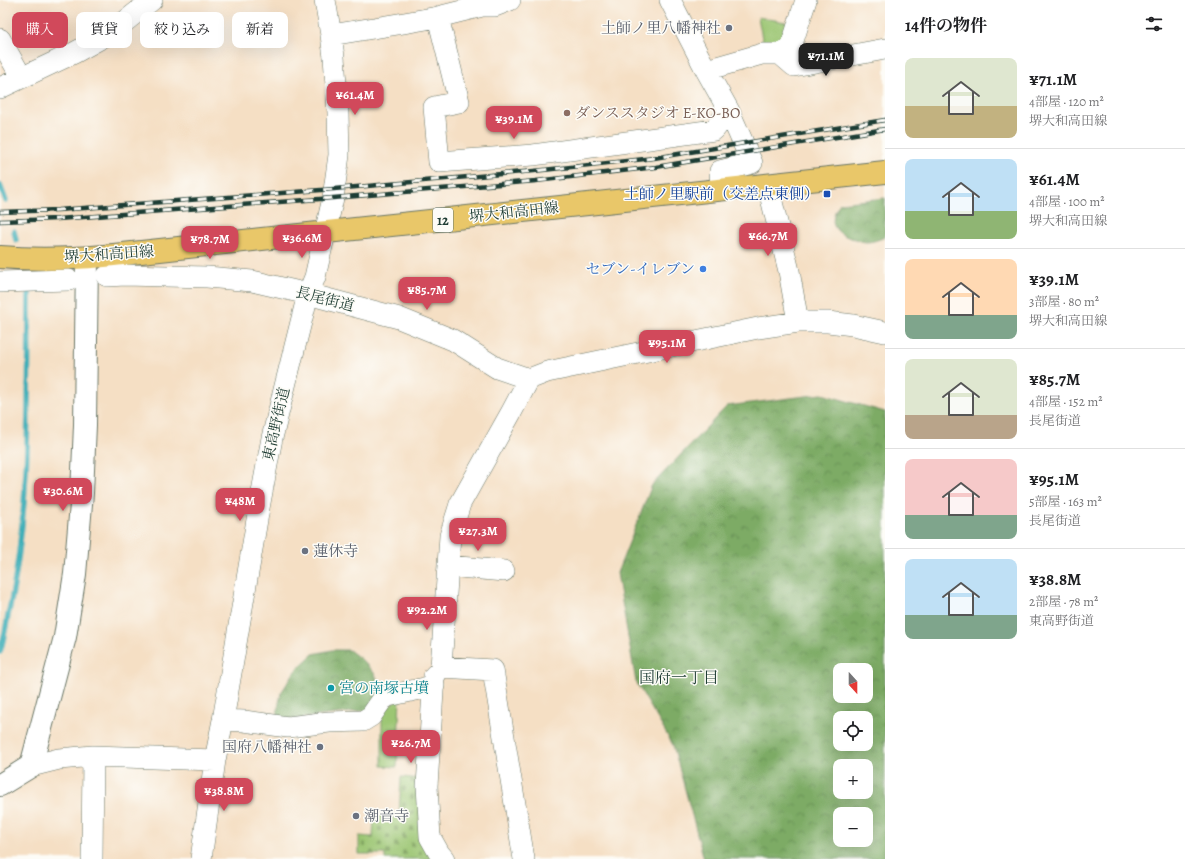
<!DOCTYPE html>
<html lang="ja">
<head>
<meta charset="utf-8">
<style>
  body { margin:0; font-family:Alegreya,"Noto Serif JP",serif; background:#f2f2f2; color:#202124; height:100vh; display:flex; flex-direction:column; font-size:15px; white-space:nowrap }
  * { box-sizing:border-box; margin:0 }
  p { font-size:13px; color:#757577 }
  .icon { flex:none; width:22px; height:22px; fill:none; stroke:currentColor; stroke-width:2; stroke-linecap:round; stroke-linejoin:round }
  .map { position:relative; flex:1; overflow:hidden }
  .side { display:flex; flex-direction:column; background:#fff; width:300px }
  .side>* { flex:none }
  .banner { position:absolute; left:12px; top:12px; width:380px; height:36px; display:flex; gap:8px }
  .needle { width:26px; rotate:159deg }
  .tools { position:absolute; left:833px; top:663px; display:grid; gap:8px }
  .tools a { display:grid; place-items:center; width:40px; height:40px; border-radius:8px; background:#fff; box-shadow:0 4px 16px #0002; font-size:20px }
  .price { position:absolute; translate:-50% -34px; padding:0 9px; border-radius:8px; background:#d1495b; color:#fff; font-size:13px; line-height:26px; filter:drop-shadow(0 1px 2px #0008) }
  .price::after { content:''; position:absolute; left:50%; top:24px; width:12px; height:9px; margin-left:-6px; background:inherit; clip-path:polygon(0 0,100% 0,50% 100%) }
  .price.current { background:#222; color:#fff }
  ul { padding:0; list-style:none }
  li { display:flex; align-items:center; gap:12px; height:100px; padding:0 20px }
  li+li { border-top:1px solid #e0e0e0 }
  li span { display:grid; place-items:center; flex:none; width:112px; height:80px; border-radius:8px; color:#555 }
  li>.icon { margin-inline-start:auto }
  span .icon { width:48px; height:48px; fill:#fffc; stroke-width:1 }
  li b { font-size:17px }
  h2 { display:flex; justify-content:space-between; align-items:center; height:48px; padding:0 20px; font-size:17px }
  .chip { padding:0 14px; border-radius:8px; background:#fff; box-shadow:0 4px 16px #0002; font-size:14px; line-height:36px }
  .chip.current { background:#d1495b; color:#fff }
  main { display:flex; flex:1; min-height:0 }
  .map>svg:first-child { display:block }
  .green { fill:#9cc673; stroke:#5e8254 }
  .forest { fill:url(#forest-crowns); stroke:#4e744c; fill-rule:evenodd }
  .cemetery { fill:url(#cemetery-stones); stroke:#5e8254 }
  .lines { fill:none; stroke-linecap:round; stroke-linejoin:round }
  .stream { stroke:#3fafb8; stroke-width:5.5 }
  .minor-casing { stroke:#6a7666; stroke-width:22 }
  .tertiary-casing { stroke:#6a7666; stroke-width:24 }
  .primary-casing { stroke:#6a7666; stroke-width:24 }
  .minor { stroke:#fff; stroke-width:21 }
  .tertiary { stroke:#fff; stroke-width:22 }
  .primary { stroke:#e9c769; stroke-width:22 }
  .rail-casing { stroke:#1f3d34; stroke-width:4.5 }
  .rail { stroke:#fdfcf7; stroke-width:3; stroke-dasharray:9; stroke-linecap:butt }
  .worship-dot { fill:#6b7280; stroke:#fdfcf7; stroke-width:1.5 }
  .education-dot { fill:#8d6e63; stroke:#fdfcf7; stroke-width:1.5 }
  .transit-dot { fill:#1a4fb4; stroke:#fdfcf7; stroke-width:1.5 }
  .shop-dot { fill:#3f7fe0; stroke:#fdfcf7; stroke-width:1.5 }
  .culture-dot { fill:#0f9aa8; stroke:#fdfcf7; stroke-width:1.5 }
  .labels { text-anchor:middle; stroke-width:3; stroke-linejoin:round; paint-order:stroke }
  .shield { fill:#fdfcf7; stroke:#62766e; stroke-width:1 }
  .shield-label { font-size:14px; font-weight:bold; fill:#1f3d34 }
  .worship-label { font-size:15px; fill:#5b616d; stroke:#fdfcf7; text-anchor:end }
  .education-label { font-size:15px; fill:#785e54; stroke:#fdfcf7; text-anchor:start }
  .transit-label { font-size:15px; fill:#164399; stroke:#fdfcf7; text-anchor:end }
  .street-label { font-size:15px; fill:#1f3d34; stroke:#fdfcf7 }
  .shop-label { font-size:15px; fill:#366cbe; stroke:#fdfcf7; text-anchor:end }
  .culture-label { font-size:15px; fill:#0d838f; stroke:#fdfcf7; text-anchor:start }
  .neighbourhood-label { font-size:16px; fill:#1f3d34; stroke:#fdfcf7 }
</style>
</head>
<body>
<main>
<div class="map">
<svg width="885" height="859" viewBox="0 0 885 859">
  <defs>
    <pattern id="forest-crowns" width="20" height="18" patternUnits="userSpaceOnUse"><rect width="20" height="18" fill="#7dab65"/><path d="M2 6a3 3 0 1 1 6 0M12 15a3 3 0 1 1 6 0" fill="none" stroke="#668c54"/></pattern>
    <pattern id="cemetery-stones" width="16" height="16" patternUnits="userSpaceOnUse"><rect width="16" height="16" fill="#9cc673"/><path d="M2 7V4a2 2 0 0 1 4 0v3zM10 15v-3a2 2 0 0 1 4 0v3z" fill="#7fa25f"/></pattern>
  </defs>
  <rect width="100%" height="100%" fill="#fdfcf7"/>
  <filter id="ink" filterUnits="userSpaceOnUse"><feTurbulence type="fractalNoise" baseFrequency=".025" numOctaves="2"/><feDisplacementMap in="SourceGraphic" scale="8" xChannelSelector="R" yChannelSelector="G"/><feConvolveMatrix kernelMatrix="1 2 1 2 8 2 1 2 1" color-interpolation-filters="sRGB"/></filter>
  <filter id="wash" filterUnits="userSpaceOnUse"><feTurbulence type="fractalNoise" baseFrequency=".012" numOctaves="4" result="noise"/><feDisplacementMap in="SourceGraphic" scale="16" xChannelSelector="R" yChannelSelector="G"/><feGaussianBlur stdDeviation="0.9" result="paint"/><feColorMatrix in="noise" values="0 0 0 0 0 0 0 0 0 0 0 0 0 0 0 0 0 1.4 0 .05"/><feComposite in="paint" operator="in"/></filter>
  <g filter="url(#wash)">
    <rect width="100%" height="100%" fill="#f5dfc4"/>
    <path class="green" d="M758,17L791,23L786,44L764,49Z
      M400,696L397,767L382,766V713Z"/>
    <path class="forest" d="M885,198V237C880,239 873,242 867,242C863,242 858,240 855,239C833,234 827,222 840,203Z
      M822,394L885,412V859H704L673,745L636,682L617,573L652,485L727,406ZM840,670H866V696H840ZM840,718H866V744H840ZM840,766H866V792H840ZM840,814H866V840H840Z
      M332,650H349L362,660L375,674L380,686L381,692L368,710L277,721L278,708L281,693L295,671L313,654Z"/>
    <path class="cemetery" d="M401,777L422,779L432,859H385V854H359V836L373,837L374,815L399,817Z"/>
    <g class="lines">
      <path class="stream" d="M0,185L6,201
        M14,231L16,240
        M0,652C5,636 7,618 11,602C31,499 28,393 29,289"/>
    </g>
  </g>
  <g filter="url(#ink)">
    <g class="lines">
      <defs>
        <path id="minor" d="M670,0L706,70L729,111L752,163L720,171L721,189
          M438,17L459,102L434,107L439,162L533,155L714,130L729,111
          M331,35L398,24L438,17L482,6H495L510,0
          M0,39L22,78
          M780,54L794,66L885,49
          M706,70L762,54H780L791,47L806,0
          M0,88L74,53L112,32L152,0
          M768,186L789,271L798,322
          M107,276L125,275L207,277L252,281L308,294L399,318L453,340L497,368L529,379
          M0,282L69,280
          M448,566L504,571
          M436,674L434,676L427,786L430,837L439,853L444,859
          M223,720L244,721L288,727L329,722L363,721L371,716L382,700L388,696L434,686
          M31,766L59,759L93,756L215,760
          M92,859L93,756
          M201,859L215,760L223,720L259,508L272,438L308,294L315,277L333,198L339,155L338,113L334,57L331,35L325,0
          M524,859L493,670L441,667L450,536L460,504L512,411L529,379L547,372L758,328L798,322H828L853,325L885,332"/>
        <path id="tertiary" d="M0,785L31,766L65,637L75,574L82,493L85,425L87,258"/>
        <path id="primary" d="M0,257C35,260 70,259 104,256L885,172"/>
      </defs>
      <use href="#minor" class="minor-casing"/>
      <use href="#tertiary" class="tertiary-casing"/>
      <use href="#primary" class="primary-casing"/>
      <use href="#minor" class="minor"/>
      <use href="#tertiary" class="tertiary"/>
      <use href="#primary" class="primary"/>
      <defs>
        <path id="rail" d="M0,212L58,210L334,189L534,171L654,158L885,120
          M0,221L58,219L174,210L333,198L536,181L656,167L885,129"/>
      </defs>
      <use href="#rail" class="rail-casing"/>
      <use href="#rail" class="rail"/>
    </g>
  </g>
  <g class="worship-dot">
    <circle cx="729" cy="28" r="4"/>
    <circle cx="305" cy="551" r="4"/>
    <circle cx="320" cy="747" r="4"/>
    <circle cx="356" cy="816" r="4"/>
  </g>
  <circle class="education-dot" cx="567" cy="113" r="4"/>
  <rect class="transit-dot" x="823" y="190" width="8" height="8" rx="2"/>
  <circle class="shop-dot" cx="703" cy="269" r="4"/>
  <circle class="culture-dot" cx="331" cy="688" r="4"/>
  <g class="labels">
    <rect class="shield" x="433" y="208" width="20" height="24" rx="3"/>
    <g class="shield-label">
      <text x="443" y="225">12</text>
    </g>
    <g class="worship-label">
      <text x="721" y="33">土師ノ里八幡神社</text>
      <text x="313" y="556" text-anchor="start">蓮休寺</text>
      <text x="312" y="752">国府八幡神社</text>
      <text x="364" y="821" text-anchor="start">潮音寺</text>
    </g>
    <g class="education-label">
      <text x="575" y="118">ダンススタジオ E-KO-BO</text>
    </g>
    <g class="transit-label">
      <text x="819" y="199">土師ノ里駅前（交差点東側）</text>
    </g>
    <g class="street-label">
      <text transform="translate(514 212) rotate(-6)" y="5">堺大和高田線</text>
      <text transform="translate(109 254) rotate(-4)" y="5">堺大和高田線</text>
      <text transform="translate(325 299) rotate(14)" y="5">長尾街道</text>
      <text transform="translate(276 424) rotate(-77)" y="5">東高野街道</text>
    </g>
    <g class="shop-label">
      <text x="695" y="274">セブン-イレブン</text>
    </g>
    <g class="culture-label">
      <text x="339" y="693">宮の南塚古墳</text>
    </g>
    <g class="neighbourhood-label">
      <text x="679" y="683">国府一丁目</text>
    </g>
  </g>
</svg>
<div class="tools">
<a><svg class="needle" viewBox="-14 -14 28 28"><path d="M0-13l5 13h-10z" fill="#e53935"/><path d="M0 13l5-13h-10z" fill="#757577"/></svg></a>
<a><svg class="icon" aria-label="locate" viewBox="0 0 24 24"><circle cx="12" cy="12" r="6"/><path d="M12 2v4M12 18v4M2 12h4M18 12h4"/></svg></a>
<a>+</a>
<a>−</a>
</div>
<b class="price current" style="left:826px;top:77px">¥71.1M</b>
<b class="price" style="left:355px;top:116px">¥61.4M</b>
<b class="price" style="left:514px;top:140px">¥39.1M</b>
<b class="price" style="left:768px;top:257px">¥66.7M</b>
<b class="price" style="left:302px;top:259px">¥36.6M</b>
<b class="price" style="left:210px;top:260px">¥78.7M</b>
<b class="price" style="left:427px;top:311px">¥85.7M</b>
<b class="price" style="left:667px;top:364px">¥95.1M</b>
<b class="price" style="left:63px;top:512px">¥30.6M</b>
<b class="price" style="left:240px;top:522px">¥48M</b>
<b class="price" style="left:478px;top:552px">¥27.3M</b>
<b class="price" style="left:427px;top:631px">¥92.2M</b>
<b class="price" style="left:411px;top:764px">¥26.7M</b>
<b class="price" style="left:224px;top:812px">¥38.8M</b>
<div class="banner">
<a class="chip current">購入</a>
<a class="chip">賃貸</a>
<a class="chip">絞り込み</a>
<a class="chip">新着</a>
</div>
</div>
<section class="side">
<h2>14件の物件<svg class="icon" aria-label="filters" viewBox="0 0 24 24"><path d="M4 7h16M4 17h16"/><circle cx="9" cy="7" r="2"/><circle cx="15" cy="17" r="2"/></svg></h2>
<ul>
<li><span style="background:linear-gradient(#dfe7d0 60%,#c2b280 0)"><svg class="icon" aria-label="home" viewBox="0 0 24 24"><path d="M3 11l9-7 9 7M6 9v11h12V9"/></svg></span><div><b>¥71.1M</b><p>4部屋 · 120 m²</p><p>堺大和高田線</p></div></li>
<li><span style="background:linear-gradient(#bfe0f5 65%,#8fb573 0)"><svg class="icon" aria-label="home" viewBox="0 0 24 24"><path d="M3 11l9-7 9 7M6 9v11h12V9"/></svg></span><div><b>¥61.4M</b><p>4部屋 · 100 m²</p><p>堺大和高田線</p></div></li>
<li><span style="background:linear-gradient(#ffd9b3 70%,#7fa58c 0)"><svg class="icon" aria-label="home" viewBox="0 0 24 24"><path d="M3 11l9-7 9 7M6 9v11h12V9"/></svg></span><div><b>¥39.1M</b><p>3部屋 · 80 m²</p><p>堺大和高田線</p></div></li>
<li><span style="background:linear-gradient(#dfe7d0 70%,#b9a48a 0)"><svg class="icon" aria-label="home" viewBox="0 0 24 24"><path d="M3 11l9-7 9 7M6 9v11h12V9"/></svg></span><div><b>¥85.7M</b><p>4部屋 · 152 m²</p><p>長尾街道</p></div></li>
<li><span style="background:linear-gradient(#f6c9c9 70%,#7fa58c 0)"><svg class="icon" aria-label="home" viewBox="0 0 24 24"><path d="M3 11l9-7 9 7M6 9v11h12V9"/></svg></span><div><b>¥95.1M</b><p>5部屋 · 163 m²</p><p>長尾街道</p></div></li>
<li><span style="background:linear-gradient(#bfe0f5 70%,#7fa58c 0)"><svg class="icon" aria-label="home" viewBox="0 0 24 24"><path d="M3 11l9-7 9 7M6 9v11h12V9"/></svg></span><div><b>¥38.8M</b><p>2部屋 · 78 m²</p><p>東高野街道</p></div></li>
</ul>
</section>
</main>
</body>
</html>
